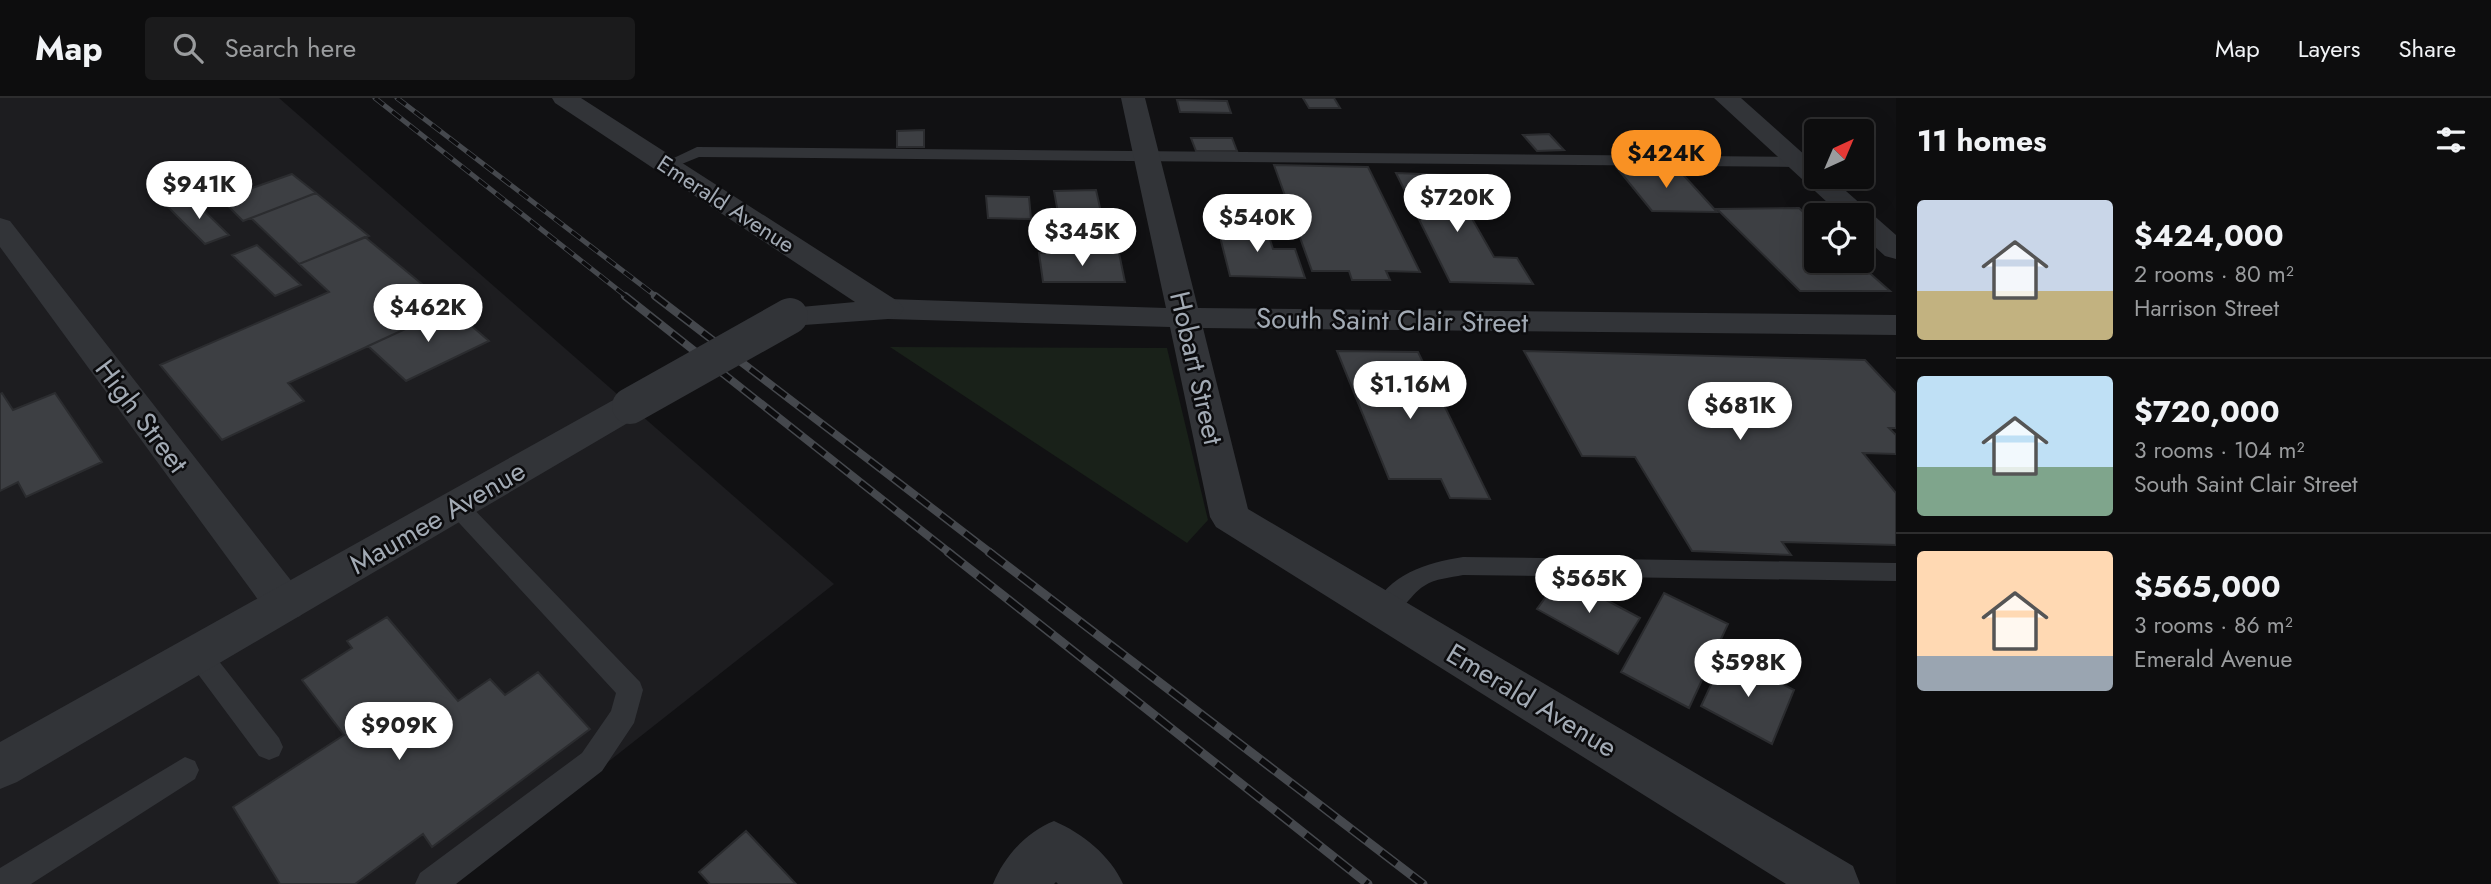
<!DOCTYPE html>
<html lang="en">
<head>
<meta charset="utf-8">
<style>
  body { margin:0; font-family:Jost,sans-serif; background:#1b1b1c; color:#f1f3f6; height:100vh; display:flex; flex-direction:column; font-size:26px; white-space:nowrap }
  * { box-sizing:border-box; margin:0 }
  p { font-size:23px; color:#9a9c9e }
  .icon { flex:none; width:38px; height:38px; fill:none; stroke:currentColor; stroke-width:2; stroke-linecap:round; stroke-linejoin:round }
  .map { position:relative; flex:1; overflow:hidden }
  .side { display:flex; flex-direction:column; background:#0d0d0e; width:595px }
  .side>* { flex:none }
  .needle { width:46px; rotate:44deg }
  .fabs { position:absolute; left:1804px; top:21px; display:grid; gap:14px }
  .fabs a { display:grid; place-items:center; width:70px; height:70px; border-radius:7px; background:#0d0d0e; box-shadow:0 7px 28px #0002,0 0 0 2px #2d2d2e; font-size:35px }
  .price { position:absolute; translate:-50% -60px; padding:0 16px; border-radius:24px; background:#fff; color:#222; font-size:23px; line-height:46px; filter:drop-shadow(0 2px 4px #0008) }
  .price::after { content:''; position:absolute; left:50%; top:42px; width:21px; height:16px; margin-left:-10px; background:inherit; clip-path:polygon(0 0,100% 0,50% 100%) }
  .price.active { background:#f99123; color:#111 }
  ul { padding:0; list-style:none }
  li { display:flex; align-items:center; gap:21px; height:175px; padding:0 21px }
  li+li { border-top:2px solid #2d2d2e }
  li span { display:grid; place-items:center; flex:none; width:196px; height:140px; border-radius:7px; color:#555 }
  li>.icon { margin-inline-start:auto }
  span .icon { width:84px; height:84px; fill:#fffc; stroke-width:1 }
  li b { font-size:30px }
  h2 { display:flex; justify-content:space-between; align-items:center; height:84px; padding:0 21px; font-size:30px }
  header { display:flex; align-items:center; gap:42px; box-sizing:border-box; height:98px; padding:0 35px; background:#0d0d0e; border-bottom:2px solid #2d2d2e }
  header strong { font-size:33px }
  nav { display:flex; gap:38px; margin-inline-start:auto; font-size:24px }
  .search { width:490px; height:63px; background:#1b1b1c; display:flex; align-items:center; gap:18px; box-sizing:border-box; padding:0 24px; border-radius:7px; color:#9a9c9e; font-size:26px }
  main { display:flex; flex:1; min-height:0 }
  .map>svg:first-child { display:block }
  .built { fill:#1d1d20 }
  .green { fill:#192119 }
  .building { fill:#3d3f43; stroke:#2b2c2f; stroke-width:2 }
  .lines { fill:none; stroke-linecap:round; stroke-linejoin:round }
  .service { fill:#323438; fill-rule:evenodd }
  .minor { fill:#323438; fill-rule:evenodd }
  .tertiary { fill:#323438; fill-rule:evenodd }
  .rail-far2-casing { stroke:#45484d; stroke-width:5 }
  .rail-far1-casing { stroke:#45484d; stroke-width:8 }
  .rail-casing { stroke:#45484d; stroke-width:9 }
  .rail-far2 { stroke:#0c0c0e; stroke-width:3.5; stroke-dasharray:11; stroke-linecap:butt }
  .rail-far1 { stroke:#0c0c0e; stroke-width:5; stroke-dasharray:15; stroke-linecap:butt }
  .rail { stroke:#0c0c0e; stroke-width:6; stroke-dasharray:19; stroke-linecap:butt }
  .tertiary-bridge { stroke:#323438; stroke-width:36 }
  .labels { text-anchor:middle; stroke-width:5; stroke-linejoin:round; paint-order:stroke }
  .far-street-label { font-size:23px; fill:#a2aab4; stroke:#0c0c0e }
  .street-label { font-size:28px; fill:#a2aab4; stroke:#0c0c0e }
</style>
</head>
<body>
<header>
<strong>Map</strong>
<div class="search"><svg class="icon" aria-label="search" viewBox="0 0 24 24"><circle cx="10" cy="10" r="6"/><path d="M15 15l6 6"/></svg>Search here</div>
<nav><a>Map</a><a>Layers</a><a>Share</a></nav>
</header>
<main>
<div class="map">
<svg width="1896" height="786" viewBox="0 0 1896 786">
  <rect width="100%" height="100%" fill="#111113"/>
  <path class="built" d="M0,0H279L834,486L453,786H0Z"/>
  <path class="green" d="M890,249L1167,250L1208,422L1187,445Z"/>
  <path class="building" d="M1303,0H1334L1340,10H1309Z
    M1177,2L1227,3L1231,15L1180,14Z
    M924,32V49H897V33Z
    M1549,36L1564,52L1537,53L1523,37Z
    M1191,40H1232L1237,53H1196Z
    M1274,67L1368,69L1420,174L1386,173L1390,182H1352L1349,173H1312Z
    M1617,70L1678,71L1717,114L1652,113Z
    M1396,75L1447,77L1494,159L1517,160L1533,186L1450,184Z
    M292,76L316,95L243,123L221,101Z
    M1096,92L1101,114L1058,115L1054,93Z
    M316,95L369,138L299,166L251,120Z
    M986,98L1029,99L1031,121L988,120Z
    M192,101L229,137L205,146L168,109Z
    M1799,110L1816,126V163H1856L1890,193H1800L1717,111Z
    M1058,122H1106L1110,141L1062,142Z
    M1217,127L1266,129L1273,151H1295L1305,180L1230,178Z
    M365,139L451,210L288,285L304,303L222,342L160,267L329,194L299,166Z
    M257,147L301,187L275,198L232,157Z
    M1039,155H1119L1125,184H1043Z
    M451,210L489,243L406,283L368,248Z
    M1337,253L1418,254L1490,401L1450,400L1441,381H1389Z
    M1524,253L1865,262L1896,295V330H1889L1896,337V356L1863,355L1896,395V447L1782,444L1791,457L1692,453L1635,359L1582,358Z
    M2,295L13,312L55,295L102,364L26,399L18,384L0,393V296Z
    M1561,478L1640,520L1618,556L1537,511Z
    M1664,495L1728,526L1689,610L1621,574Z
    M387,519L458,603L490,581L505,597L538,574L590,631L432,749L423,736L355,786H280L233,709L344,637L302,582L352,550L347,543Z
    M1725,557L1794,592L1772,646L1701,608Z
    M746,733L796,786H710L699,774Z"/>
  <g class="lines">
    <path class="service" d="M697,49L1797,59L1805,64L1797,69L699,59L667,72L659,67Z
      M457,400L465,402L640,584L643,592L634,625L602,673L456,786H415L420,775L582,655L611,613L616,595L449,414L445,408L449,402Z
      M1463,459L1896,465V483L1463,477C1450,480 1436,480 1424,488C1407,498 1398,527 1375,519L1371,512C1390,476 1425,465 1463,459Z
      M198,545L207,548L279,640L283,649L279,658L269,662L259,658L189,564L185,556L189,548Z
      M185,659L195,663L199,672L195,681L31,786H0V770Z"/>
    <path class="minor" d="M1121,0H1145L1198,210L1896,217V237L1203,230L1248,411L1853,768L1860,786H1786L1216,429L1210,419L1170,229L888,221L877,218L872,211L877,204L888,201L1166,210Z
      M1714,0H1741L1816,67V79H1830L1896,137V161L1885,158L1862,137V117H1841Z
      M0,120L10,123L300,494L306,506L300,518L285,523L270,518L0,149Z
      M1054,723C1082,735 1111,758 1123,786H1058L1056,784L1054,786H993C1004,759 1026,734 1054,723Z"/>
    <path class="tertiary" d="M552,0H581L899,204L904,211L899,218L888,221L790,228L779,225L774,218L779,211L855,204L555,5Z
      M630,296L643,300L648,308L643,316L17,684L0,691V644L617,300Z"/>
    <defs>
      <path id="rail-far2" d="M375,0L627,199
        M397,0L657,199"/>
      <path id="rail-far1" d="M625,198L951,456
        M655,198L992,456"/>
      <path id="rail" d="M948,454L1368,786
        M989,454L1423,786"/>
    </defs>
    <use href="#rail-far2" class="rail-far2-casing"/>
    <use href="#rail-far1" class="rail-far1-casing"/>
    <use href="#rail" class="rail-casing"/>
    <use href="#rail-far2" class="rail-far2"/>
    <use href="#rail-far1" class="rail-far1"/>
    <use href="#rail" class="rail"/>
    <path class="tertiary-bridge" d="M630,308L790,218"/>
  </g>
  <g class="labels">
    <g class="far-street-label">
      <text transform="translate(726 106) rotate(33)" y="8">Emerald Avenue</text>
    </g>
    <g class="street-label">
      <text transform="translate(1392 222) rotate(1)" y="10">South Saint Clair Street</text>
      <text transform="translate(1197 270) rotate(77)" y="10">Hobart Street</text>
      <text transform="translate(142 318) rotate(53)" y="10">High Street</text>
      <text transform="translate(437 419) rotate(-30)" y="10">Maumee Avenue</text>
      <text transform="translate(1532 602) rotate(31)" y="10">Emerald Avenue</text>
    </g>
  </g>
</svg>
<div class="fabs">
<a><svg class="needle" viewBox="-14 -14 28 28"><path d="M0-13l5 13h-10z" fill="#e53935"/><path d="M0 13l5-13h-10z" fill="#9a9c9e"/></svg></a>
<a><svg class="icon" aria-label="locate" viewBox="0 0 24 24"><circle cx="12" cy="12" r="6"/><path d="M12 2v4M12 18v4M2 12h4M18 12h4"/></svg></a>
</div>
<b class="price active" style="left:1666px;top:92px">$424K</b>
<b class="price" style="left:199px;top:123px">$941K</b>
<b class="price" style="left:1457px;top:136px">$720K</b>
<b class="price" style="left:1257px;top:156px">$540K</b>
<b class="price" style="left:1082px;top:170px">$345K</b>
<b class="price" style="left:428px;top:246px">$462K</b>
<b class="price" style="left:1410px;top:323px">$1.16M</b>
<b class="price" style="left:1740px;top:344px">$681K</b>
<b class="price" style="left:1589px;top:517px">$565K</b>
<b class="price" style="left:1748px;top:601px">$598K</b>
<b class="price" style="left:399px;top:664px">$909K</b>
</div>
<section class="side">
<h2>11 homes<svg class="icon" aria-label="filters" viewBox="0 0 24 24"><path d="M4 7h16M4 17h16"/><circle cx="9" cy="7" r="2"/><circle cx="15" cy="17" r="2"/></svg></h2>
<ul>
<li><span style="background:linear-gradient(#c9d6e8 65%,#c2b280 0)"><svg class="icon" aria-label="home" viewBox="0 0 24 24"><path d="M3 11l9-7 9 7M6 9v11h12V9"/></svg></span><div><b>$424,000</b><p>2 rooms · 80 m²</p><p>Harrison Street</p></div></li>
<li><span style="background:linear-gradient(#bfe0f5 65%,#7fa58c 0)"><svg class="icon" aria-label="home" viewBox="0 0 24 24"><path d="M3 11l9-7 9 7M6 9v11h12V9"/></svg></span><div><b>$720,000</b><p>3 rooms · 104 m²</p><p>South Saint Clair Street</p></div></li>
<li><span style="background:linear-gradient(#ffd9b3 75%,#9aa5b1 0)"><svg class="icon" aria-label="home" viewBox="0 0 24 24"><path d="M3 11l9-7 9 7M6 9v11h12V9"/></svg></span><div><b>$565,000</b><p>3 rooms · 86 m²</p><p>Emerald Avenue</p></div></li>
</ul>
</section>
</main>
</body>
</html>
